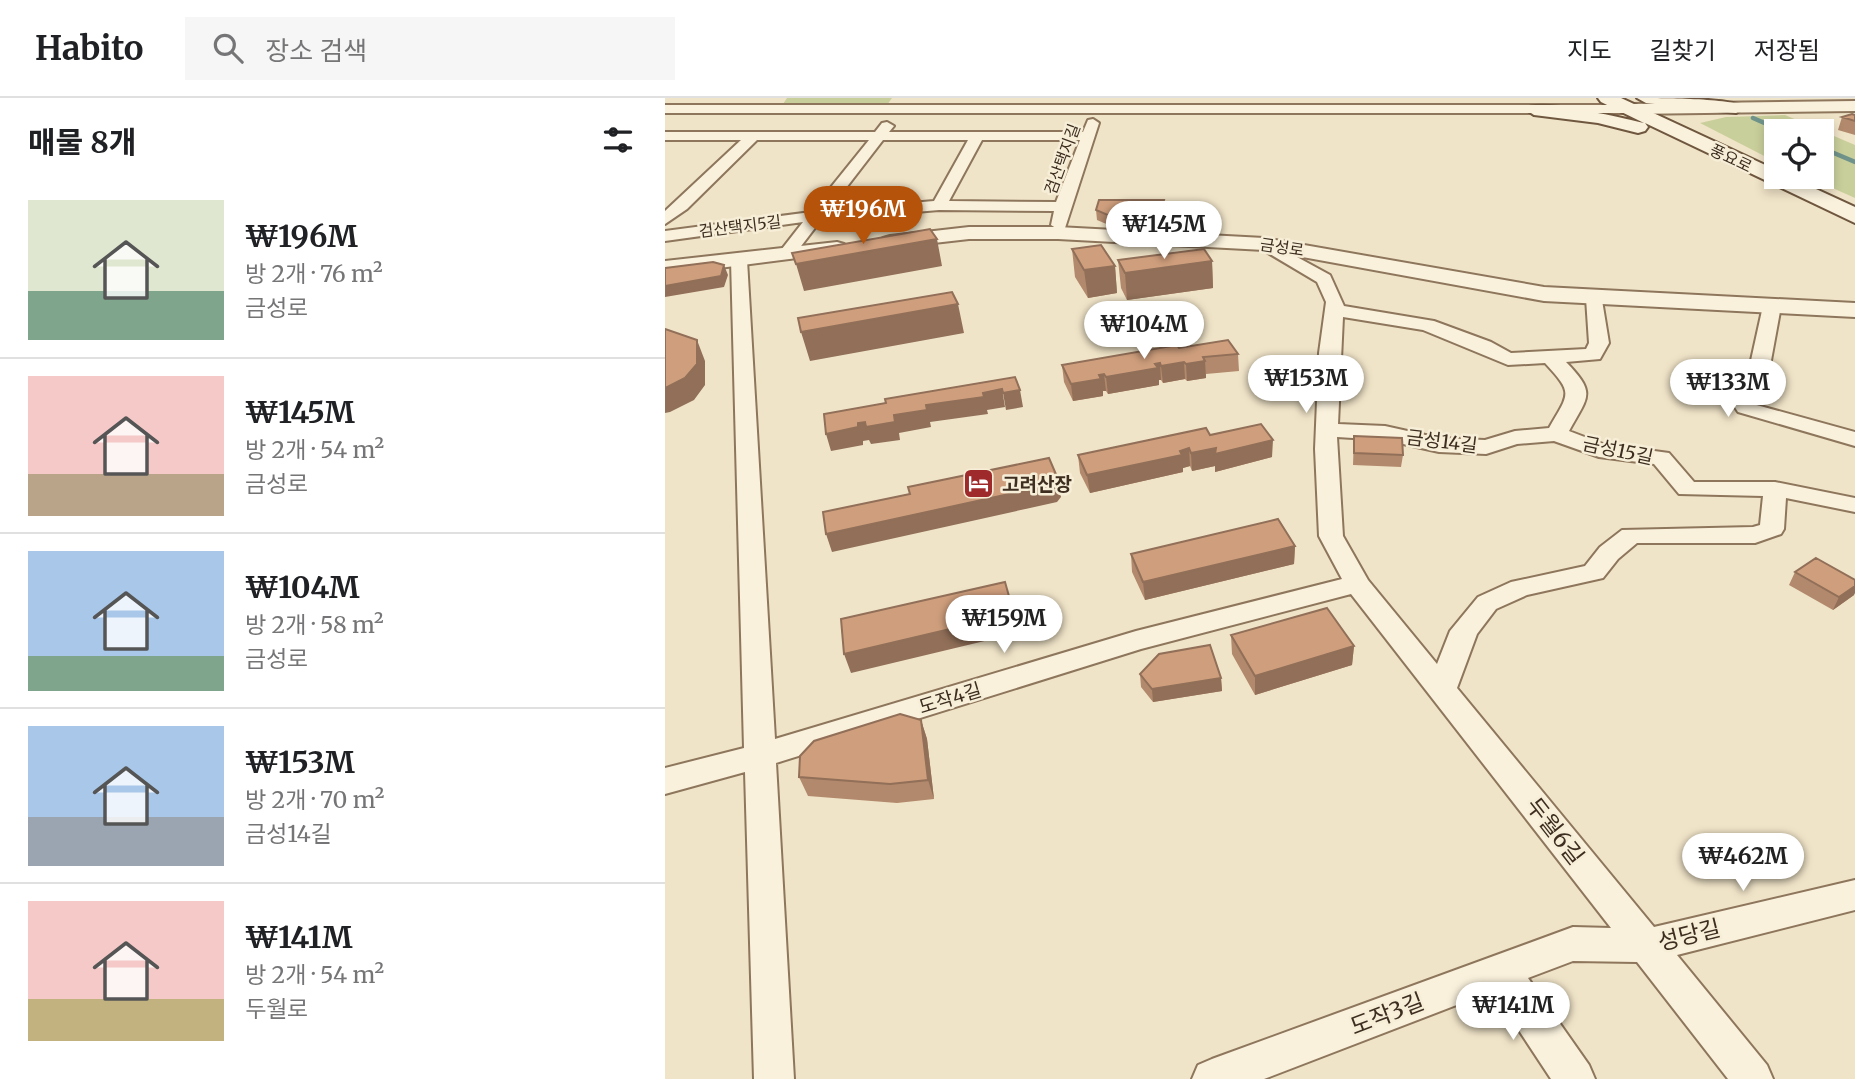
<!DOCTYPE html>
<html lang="ko">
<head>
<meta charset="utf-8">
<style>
  body { margin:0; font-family:Merriweather,"Noto Sans KR",serif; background:#f6f6f6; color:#202124; height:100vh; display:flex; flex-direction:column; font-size:26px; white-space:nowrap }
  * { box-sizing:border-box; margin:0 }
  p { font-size:23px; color:#757577 }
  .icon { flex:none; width:38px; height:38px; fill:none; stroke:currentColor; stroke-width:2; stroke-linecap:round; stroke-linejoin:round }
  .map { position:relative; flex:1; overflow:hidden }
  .drawer { display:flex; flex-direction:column; background:#fff; width:665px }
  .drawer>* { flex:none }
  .buttons { position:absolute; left:1099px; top:21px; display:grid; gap:14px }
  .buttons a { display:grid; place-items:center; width:70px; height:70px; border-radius:0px; background:#fff; box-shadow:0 4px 10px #0003; font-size:35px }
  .price { position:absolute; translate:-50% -60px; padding:0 16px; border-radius:24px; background:#fff; color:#222; font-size:23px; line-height:46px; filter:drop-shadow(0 2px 4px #0008) }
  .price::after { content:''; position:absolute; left:50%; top:42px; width:21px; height:16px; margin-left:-10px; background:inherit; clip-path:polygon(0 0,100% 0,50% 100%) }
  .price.active { background:#b45309; color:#fff }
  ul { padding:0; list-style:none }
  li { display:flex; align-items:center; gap:21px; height:175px; padding:0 28px }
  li+li { border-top:2px solid #e0e0e0 }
  li span { display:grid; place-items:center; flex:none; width:196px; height:140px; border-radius:0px; color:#555 }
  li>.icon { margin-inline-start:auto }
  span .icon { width:84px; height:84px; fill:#fffc; stroke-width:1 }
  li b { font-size:30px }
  h2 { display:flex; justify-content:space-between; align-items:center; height:84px; padding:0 28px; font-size:30px }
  header { display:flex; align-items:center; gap:42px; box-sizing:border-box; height:98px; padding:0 35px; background:#fff; border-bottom:2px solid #e0e0e0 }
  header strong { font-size:33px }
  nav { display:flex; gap:38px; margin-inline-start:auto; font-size:24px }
  .search { width:490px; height:63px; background:#f6f6f6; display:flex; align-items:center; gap:18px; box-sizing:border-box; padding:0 24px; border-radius:0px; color:#757577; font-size:26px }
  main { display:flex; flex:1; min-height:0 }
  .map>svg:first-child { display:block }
  .green { fill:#c9cf9b }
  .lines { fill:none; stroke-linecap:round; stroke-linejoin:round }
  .stream { stroke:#6f938a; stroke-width:4.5 }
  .minor-casing { stroke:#8d765c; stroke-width:4 }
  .tertiary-casing { stroke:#8d765c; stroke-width:4 }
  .secondary-casing { stroke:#6f573f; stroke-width:4 }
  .minor { fill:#faf1dc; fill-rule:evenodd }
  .tertiary { fill:#faf1dc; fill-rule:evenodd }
  .secondary { fill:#faf1dc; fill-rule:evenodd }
  .wall { fill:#b2896c }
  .shaded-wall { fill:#916f58 }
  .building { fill:#cf9f7d; stroke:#916f58; stroke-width:2 }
  .labels { text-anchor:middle; stroke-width:5; stroke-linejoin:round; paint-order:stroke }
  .far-street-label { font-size:16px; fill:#3d2e20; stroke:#f7eed8 }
  .street-label { font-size:19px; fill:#3d2e20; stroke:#f7eed8 }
  .poi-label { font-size:19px; font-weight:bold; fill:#3d2e20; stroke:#f7eed8; text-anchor:start }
  .near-street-label { font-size:23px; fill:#3d2e20; stroke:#f7eed8 }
</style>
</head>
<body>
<header>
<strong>Habito</strong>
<div class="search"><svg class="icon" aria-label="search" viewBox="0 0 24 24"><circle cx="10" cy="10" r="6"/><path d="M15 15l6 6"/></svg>장소 검색</div>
<nav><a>지도</a><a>길찾기</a><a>저장됨</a></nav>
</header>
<main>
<section class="drawer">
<h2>매물 8개<svg class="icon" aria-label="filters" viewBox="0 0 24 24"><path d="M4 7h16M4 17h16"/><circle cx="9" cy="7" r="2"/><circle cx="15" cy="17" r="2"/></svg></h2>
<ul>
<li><span style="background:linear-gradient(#dfe7d0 65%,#7fa58c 0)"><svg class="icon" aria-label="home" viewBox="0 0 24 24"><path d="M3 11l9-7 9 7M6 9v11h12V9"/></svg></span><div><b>₩196M</b><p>방 2개 · 76 m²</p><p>금성로</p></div></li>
<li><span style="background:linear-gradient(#f6c9c9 70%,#b9a48a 0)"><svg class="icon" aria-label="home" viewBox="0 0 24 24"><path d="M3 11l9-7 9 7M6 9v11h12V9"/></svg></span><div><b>₩145M</b><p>방 2개 · 54 m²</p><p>금성로</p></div></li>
<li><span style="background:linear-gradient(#a9c7e8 75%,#7fa58c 0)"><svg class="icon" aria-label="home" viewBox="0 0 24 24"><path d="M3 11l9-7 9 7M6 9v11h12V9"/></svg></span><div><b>₩104M</b><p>방 2개 · 58 m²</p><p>금성로</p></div></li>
<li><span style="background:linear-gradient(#a9c7e8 65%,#9aa5b1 0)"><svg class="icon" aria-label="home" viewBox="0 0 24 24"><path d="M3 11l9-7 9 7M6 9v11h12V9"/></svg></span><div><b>₩153M</b><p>방 2개 · 70 m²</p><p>금성14길</p></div></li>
<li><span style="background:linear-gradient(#f6c9c9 70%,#c2b280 0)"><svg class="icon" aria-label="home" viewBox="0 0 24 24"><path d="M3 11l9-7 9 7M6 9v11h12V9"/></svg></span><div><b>₩141M</b><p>방 2개 · 54 m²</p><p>두월로</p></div></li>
</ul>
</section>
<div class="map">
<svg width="1190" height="981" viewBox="0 0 1190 981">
  <rect width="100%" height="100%" fill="#f0e4c8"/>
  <path class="green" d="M122,0H227L222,7L118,6Z
    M1120,17L1190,47V100L1143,79H1157V33H1111V64L1035,25L1061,19Z"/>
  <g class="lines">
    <path class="stream" d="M1088,20L1118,33
      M1157,50L1190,64"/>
    <defs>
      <path id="minor" d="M0,7H965L971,11L965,15H0Z
        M428,21L434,25L400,130L394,132L386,127L389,113L274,112L156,122L127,160L121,161L113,156L138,124L0,143V133L146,114L204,42H92L22,111L0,126V113L76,42H0V34H210L217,25L222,24L229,28L224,34H418L423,22ZM218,42H303L269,103L164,112ZM317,42H415L391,104L284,103Z
        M599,141L665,177L679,208L769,223L826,244L846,255L921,251L924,245L921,200L924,196H936L944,245L935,261L901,264C932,296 923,298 904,333L938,346L1004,355L1029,384H1110L1190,400V414L1121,400L1119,431L1116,436L1090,445H972L953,461L938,480L862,497L831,511L812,536L792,590L989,829L1190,782V812L1012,857L1102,967L1108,981H1063L972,864L908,863L863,880L924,967L930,981H886L828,893L599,981H527L533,967L547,961L908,829L946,830L686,496L476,551L111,665L129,981H89L80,674L0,696V670L79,650L66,162L74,157L82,162L110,641L471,533L677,481L654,438L650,351L654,255L661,204L652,184L593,149L591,146ZM678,219L758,232L843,267L880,265C909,296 904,295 884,330L850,333L820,342L774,340L720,328L673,326ZM672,339L720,342L774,354L821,356L852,346L889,343L934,359L989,366L1014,396L1098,398L1095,427L1088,429L957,432L935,449L920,468L846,484L813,499L785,533L772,566L703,482L678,438Z
        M1107,203L1116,208L1105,268L1083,297L1088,306L1190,334V348L1073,314L1062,297L1085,267L1098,208Z"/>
      <path id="tertiary" d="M1190,3V13L965,16L957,11L965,6Z
        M304,129H393L599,140L879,189L1190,205V219L879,203L599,152L393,141H304L225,150L218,148L215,144L218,140L225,138Z
        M172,144L179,146L182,150L179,154L0,177V163Z"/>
      <path id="secondary" d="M933,0H956L1111,72V79H1125L1190,109V125L980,25L983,29L980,33L973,35L933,25L869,17L860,11C872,0 959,20 979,25L936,4Z
        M972,0C993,0 1068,0 1080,9L1071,15L981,5Z"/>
    </defs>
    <use href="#minor" class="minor-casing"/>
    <use href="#tertiary" class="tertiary-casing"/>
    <use href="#secondary" class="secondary-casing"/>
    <use href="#minor" class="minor"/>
    <use href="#tertiary" class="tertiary"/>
    <use href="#secondary" class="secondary"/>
  </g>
  <path class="wall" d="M1190,17V37L1173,32L1177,19Z
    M499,102L500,112L494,131H453L432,122L431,112Z
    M407,151L450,168L452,195L423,200L410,179Z
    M453,162L547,163L548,190L462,202L456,190Z
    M514,250L573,256L574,273L541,276V280L522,283L520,281L498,285L496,282H494V287L443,296L441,293H438V298L408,303L399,284L397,267Z
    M545,337L607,359L550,374V368L527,373L525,368L518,370V374L425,395L415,375L413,357Z
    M689,338L738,357L736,369L688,367Z
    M630,448L629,466L480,502L467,474L466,456Z
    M1130,474L1189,497L1168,512L1124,487Z
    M566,537L689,548L687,567L590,597L567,556Z
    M475,576L556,580L557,593L488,604L476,589Z
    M256,622L262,641L269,701L232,705L143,698L134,679Z"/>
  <path class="shaded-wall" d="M499,102L500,112L494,131L493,121Z
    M272,141L277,168L139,193L131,166Z
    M547,163L548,190L462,202L460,175Z
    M59,167L63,177L59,189L0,199V188Z
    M450,168L452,195L423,200L419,172Z
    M293,206L299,235L145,263L136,234Z
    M32,242L40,263V287L29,302L5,314L0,315V290Z
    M540,263L541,280L522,283L521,266Z
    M519,264L520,281L498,285L496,268Z
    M495,265L496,282H494V287L443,296L441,279Z
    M439,276L441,293H438V298L408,303L406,286Z
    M337,291L340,309L322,312L323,316L265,324L266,329L234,335L235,342L206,346L204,342L198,343V347L166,353L161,336L193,325L229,317L261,307Z
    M355,292L358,309L341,312L338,295Z
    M608,342L607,359L550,374V368L527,373L526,355L551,350Z
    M524,350L525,368L518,370V374L425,395L422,377Z
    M393,381L396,399L392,404L167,454L161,436Z
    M630,448L629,466L480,502L478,484Z
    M1190,488V495L1189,497L1168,512L1174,499Z
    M349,516L353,535L186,575L179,556Z
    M689,548L687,567L590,597V578Z
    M556,580L557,593L488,604L487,591Z
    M256,622L262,641L269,701L263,682Z"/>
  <path class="building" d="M1187,16L1190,17V23L1177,19Z
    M434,102H499L493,121H452L431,112Z
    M265,131L272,141L131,166L127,155Z
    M436,147L450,168L419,172L407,151Z
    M539,151L547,163L460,175L453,162Z
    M48,164L59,167L56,178L0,188V170Z
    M287,194L293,206L136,234L133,220Z
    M0,231L32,242V266L20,280L0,290Z
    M563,242L573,256L538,259L540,263L521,266L519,264L496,268L495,265L490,266L493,270L441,279L439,276L434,277L436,281L406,286L397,267L512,247L514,250Z
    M350,279L355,292L338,295L337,291L318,295L319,299L261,307L262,312L229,317L230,324L201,329L200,324L193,325V329L161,336L159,316L221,305L220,301Z
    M596,326L608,342L550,356L551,350L526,355L524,350L515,353L517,357L422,377L413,357L541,330L545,337Z
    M689,338L737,340L738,357L689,355Z
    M384,360L393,381L390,386L161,436L158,414L245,396L243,389Z
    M613,421L630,448L478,484L466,456Z
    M1151,460L1190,482V488L1174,499L1130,474Z
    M340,484L349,516L179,556L176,521Z
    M662,510L689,548L590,578L566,537Z
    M545,547L556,580L487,591L475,576L494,556Z
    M235,616L256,622L263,682L225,686L134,679L135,658L149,643Z"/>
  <defs>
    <symbol id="hotel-square" viewBox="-11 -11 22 22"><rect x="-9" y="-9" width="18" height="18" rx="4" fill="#9e2a2b" stroke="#f7eed8"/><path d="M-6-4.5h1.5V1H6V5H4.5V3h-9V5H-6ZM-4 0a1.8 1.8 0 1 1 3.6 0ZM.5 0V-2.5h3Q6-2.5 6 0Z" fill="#fff"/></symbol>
  </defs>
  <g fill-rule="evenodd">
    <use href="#hotel-square" x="296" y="368" width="35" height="35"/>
  </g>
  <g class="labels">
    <g class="far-street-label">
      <text transform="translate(1066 60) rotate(25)" y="6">풍요로</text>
      <text transform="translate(397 61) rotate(-70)" y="6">검산택지길</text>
      <text transform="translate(75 128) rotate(-7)" y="6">검산택지5길</text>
      <text transform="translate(617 149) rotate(8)" y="6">금성로</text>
    </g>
    <g class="street-label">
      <text transform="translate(777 343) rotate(7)" y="7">금성14길</text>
      <text transform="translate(953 352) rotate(12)" y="7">금성15길</text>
      <text transform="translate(285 600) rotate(-17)" y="7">도작4길</text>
    </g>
    <g class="poi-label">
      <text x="337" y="393">고려산장</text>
    </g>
    <g class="near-street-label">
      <text transform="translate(890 733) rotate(52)" y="8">두월6길</text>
      <text transform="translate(1024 837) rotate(-14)" y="8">성당길</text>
      <text transform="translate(722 916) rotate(-21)" y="8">도작3길</text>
    </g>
  </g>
</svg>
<div class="buttons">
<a><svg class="icon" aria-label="locate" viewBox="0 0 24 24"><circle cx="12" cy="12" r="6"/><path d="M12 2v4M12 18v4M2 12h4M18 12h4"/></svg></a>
</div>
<b class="price active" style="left:198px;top:148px">₩196M</b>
<b class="price" style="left:499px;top:163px">₩145M</b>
<b class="price" style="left:479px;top:263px">₩104M</b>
<b class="price" style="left:641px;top:317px">₩153M</b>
<b class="price" style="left:1063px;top:321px">₩133M</b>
<b class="price" style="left:339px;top:557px">₩159M</b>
<b class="price" style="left:1078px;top:795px">₩462M</b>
<b class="price" style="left:848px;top:944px">₩141M</b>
</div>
</main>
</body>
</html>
